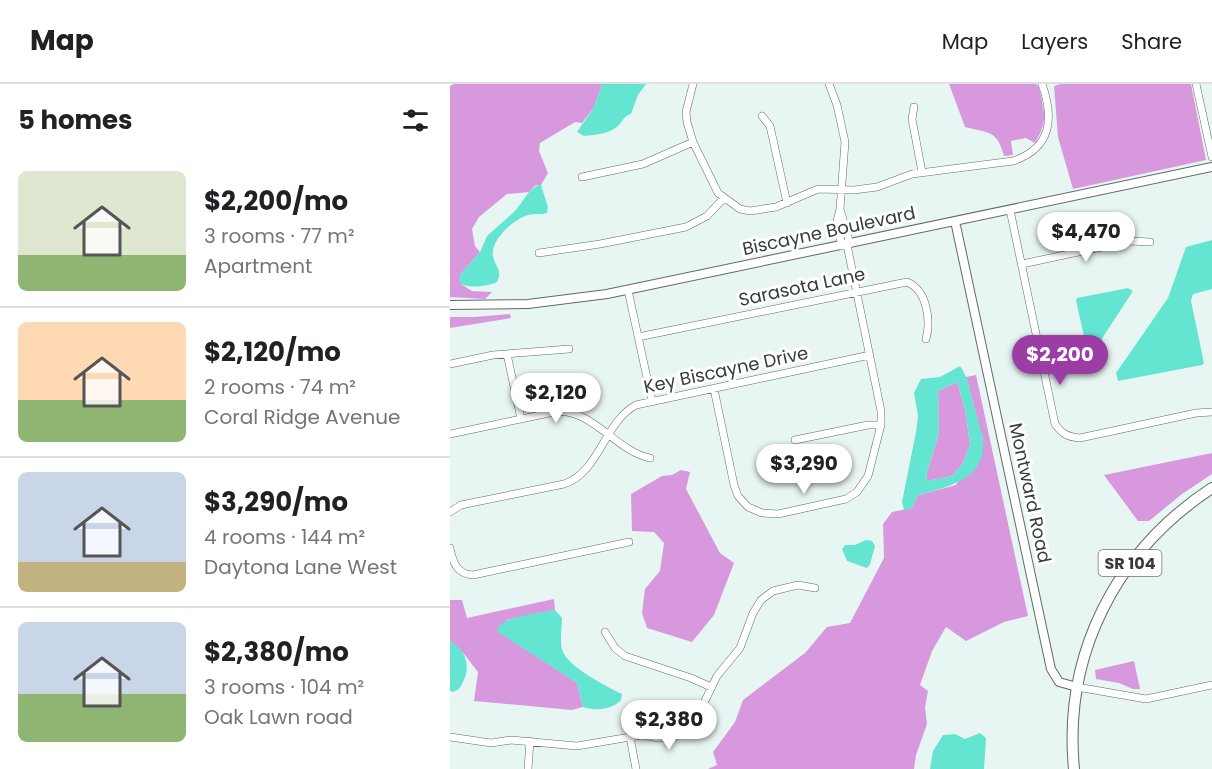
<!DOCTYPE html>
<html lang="en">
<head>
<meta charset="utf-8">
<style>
  body { margin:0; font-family:Poppins,sans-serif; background:#f6f6f6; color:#202124; height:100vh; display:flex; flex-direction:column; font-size:22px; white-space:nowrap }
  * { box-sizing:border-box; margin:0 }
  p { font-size:20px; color:#757577 }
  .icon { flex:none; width:33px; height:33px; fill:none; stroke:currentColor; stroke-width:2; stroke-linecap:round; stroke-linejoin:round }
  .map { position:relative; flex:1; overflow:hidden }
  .sheet { display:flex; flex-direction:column; background:#fff; width:450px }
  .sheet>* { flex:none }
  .price { position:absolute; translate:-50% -51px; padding:0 14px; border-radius:21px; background:#fff; color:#222; font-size:20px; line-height:39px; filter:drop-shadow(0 2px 3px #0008) }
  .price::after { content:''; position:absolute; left:50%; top:36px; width:18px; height:14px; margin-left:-9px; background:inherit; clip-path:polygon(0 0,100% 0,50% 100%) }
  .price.selected { background:#9b3da5; color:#fff }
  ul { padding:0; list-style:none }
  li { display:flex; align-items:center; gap:18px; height:150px; padding:0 18px }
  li+li { border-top:2px solid #e0e0e0 }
  li span { display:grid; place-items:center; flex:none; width:168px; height:120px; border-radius:9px; color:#555 }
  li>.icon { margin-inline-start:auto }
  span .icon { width:72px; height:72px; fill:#fffc; stroke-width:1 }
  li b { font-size:26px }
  h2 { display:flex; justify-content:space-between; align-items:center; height:72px; padding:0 18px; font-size:26px }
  header { display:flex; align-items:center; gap:36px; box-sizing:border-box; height:84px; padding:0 30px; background:#fff; border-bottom:2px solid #e0e0e0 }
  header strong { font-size:28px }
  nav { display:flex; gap:33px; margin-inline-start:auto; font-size:21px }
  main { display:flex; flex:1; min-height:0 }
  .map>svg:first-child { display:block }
  .forest { fill:#d798dd }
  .water { fill:#64e5d2; fill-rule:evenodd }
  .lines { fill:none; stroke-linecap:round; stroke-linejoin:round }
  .minor-casing { stroke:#5f6b68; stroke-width:8 }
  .tertiary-casing { stroke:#5f6b68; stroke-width:10 }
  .primary-casing { stroke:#5f6b68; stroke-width:12 }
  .minor { stroke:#fff; stroke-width:7 }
  .tertiary { stroke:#fff; stroke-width:8 }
  .primary { stroke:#fff; stroke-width:10 }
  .labels { text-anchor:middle; stroke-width:6; stroke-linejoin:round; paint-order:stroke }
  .shield { fill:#fff; stroke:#737676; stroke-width:1.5 }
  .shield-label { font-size:16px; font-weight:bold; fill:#373c3b }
  .street-label { font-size:18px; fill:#373c3b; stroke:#fff }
</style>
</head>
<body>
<header>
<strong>Map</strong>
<nav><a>Map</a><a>Layers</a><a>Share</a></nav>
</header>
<main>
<section class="sheet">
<h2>5 homes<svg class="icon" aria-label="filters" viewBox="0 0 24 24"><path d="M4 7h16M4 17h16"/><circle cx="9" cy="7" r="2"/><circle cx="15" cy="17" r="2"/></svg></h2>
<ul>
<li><span style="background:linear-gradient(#dfe7d0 70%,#8fb573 0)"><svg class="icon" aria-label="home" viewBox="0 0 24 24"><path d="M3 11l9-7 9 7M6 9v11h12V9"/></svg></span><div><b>$2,200/mo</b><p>3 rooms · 77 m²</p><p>Apartment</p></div></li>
<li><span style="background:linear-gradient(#ffd9b3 65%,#8fb573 0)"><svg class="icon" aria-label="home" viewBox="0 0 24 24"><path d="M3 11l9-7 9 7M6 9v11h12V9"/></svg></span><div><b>$2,120/mo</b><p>2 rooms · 74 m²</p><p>Coral Ridge Avenue</p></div></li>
<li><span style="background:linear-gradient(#c9d6e8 75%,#c2b280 0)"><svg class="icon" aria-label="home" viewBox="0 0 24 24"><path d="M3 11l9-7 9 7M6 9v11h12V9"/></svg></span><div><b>$3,290/mo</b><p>4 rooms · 144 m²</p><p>Daytona Lane West</p></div></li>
<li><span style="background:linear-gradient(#c9d6e8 60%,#8fb573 0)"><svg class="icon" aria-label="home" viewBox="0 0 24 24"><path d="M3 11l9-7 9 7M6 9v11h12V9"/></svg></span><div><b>$2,380/mo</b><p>3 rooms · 104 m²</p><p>Oak Lawn road</p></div></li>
</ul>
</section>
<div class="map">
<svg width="762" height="685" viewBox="0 0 762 685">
  <rect width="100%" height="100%" fill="#e8f6f3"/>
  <path class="forest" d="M4,0H152L144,23L132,39L125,38L90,59L89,67L98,89L91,101H86L79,108L57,110L29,133L22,145L25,162L30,168L10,191L11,200L22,207L42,208L35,215L0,213V2Z
    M499,0H586L589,3C594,28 599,36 585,59L576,54L561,57L563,71L554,72C547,46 539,49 515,43Z
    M611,0H741L756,76L623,105L608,53L604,2Z
    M60,230L61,234L0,244V233H24Z
    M526,291L578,532L554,538L516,557L496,543L482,567L470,601L478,607L475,623L477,640L466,671L464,685H258L267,681L263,668L285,638L293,616L355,569L377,543L400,539L434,474L433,440L442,428L462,424L468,411L506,401L533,356L516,293Z
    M507,298L515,325L520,360L513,379L502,392L478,397L476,392L489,349L488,307Z
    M762,369V390L732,410L699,437H688L654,391Z
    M231,386L240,388L236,405L270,469L284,479L264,531L242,558L197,544L192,529L195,505L210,487L214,459L204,448L182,447L181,410L212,392L222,391Z
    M104,515L105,526L57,536L54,552L60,554L127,599L133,623L122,626L24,617L28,588L14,570L0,557V516H12L17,534Z
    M684,577L690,605H683L669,599L646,595L645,586Z"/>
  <path class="water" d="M152,0H196L188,11L181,30C173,32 173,38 167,43C158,50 144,51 134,52L127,48L144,23Z
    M89,100L91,101L98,123L97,129C91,131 85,129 78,131C64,135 40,156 43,172C45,183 53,186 47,198C38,202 21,205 11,200L9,195L10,191L30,168L37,152L66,126L79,108Z
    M762,156V205L743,210L741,217L754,279L752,281L668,297L666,289L718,214L736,163Z
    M678,204L683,207L642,270L638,271L626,216L627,214Z
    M510,282C519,294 521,312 525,326C528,336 532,347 533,358C536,396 496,403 468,411L462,424L454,426L452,418L466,348L468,332L464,309L471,295L490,293ZM507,298L515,325L520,360L513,379L502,392L478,397L476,392L489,349L488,307Z
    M416,456L422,457L425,462L420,480L417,484L397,477L392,465L395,461H405Z
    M105,526L112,534C112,544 109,559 113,568C119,583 157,603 172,610L171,616C162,626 145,627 133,623L127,599L48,548V543C57,532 90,529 105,526Z
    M0,557C20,569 21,587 9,605L3,608L0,607Z
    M530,649L536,654L534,685H480L483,667L493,651L505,650L515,655Z"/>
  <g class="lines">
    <defs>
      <path id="minor" d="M243,0L236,28L237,38L243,58L268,109L290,125L300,127L326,123L368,105L404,106L427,103L462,90L563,77C602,64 604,34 592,0
        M379,0L387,21L395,58L390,125L387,137L392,162
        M746,0L762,73
        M464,23L462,35L472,88
        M312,32L320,42L337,119
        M132,93L193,80L243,58
        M390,125L400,160
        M560,126L605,340C612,350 618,353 630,354L746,329L762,328
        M89,169L150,160L236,143L257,132L273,115
        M572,180L680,157L700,158
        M178,206L202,317
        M188,253L457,198C477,206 481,236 476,255
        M57,270L71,335
        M0,280L43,271L119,265
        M264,305L284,401L288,412L298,423L312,429L328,430L396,415L407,408L418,392L431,341V327L397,161
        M0,350L104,328C142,323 165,367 200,374
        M345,356L418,341H431
        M0,428L11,421L114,400C150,388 154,338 186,321L420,271
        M0,464C3,479 7,490 23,491L179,458
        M155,548L165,564L175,572L241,594L261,603
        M627,603L696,615L762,601
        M0,653L41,659L61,656L127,662L192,651L209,654L224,653L230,649L251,625L267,592L290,564L303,529L311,516L323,507L348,501L365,504
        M180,653L186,685
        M78,685L80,657"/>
      <path id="tertiary" d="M505,137L601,585L609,598L627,603
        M0,221L78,220L157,210L762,83"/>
      <path id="primary" d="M624,685C613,570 666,467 762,404"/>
    </defs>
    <use href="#minor" class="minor-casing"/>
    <use href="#tertiary" class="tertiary-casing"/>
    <use href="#primary" class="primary-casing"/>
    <use href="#minor" class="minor"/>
    <use href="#tertiary" class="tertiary"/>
    <use href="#primary" class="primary"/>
  </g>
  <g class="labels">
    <rect class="shield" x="648.5" y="466" width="63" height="26" rx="4.5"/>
    <g class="shield-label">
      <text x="680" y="485">SR 104</text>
    </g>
    <g class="street-label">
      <text transform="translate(379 147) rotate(-12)" y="6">Biscayne Boulevard</text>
      <text transform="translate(352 203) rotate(-12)" y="6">Sarasota Lane</text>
      <text transform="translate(276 286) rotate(-12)" y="6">Key Biscayne Drive</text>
      <text transform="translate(580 409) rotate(78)" y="6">Montward Road</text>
    </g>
  </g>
</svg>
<b class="price" style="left:636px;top:179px">$4,470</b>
<b class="price selected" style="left:610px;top:302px">$2,200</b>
<b class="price" style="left:106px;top:340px">$2,120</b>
<b class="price" style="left:354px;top:411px">$3,290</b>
<b class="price" style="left:219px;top:667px">$2,380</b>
</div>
</main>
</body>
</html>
